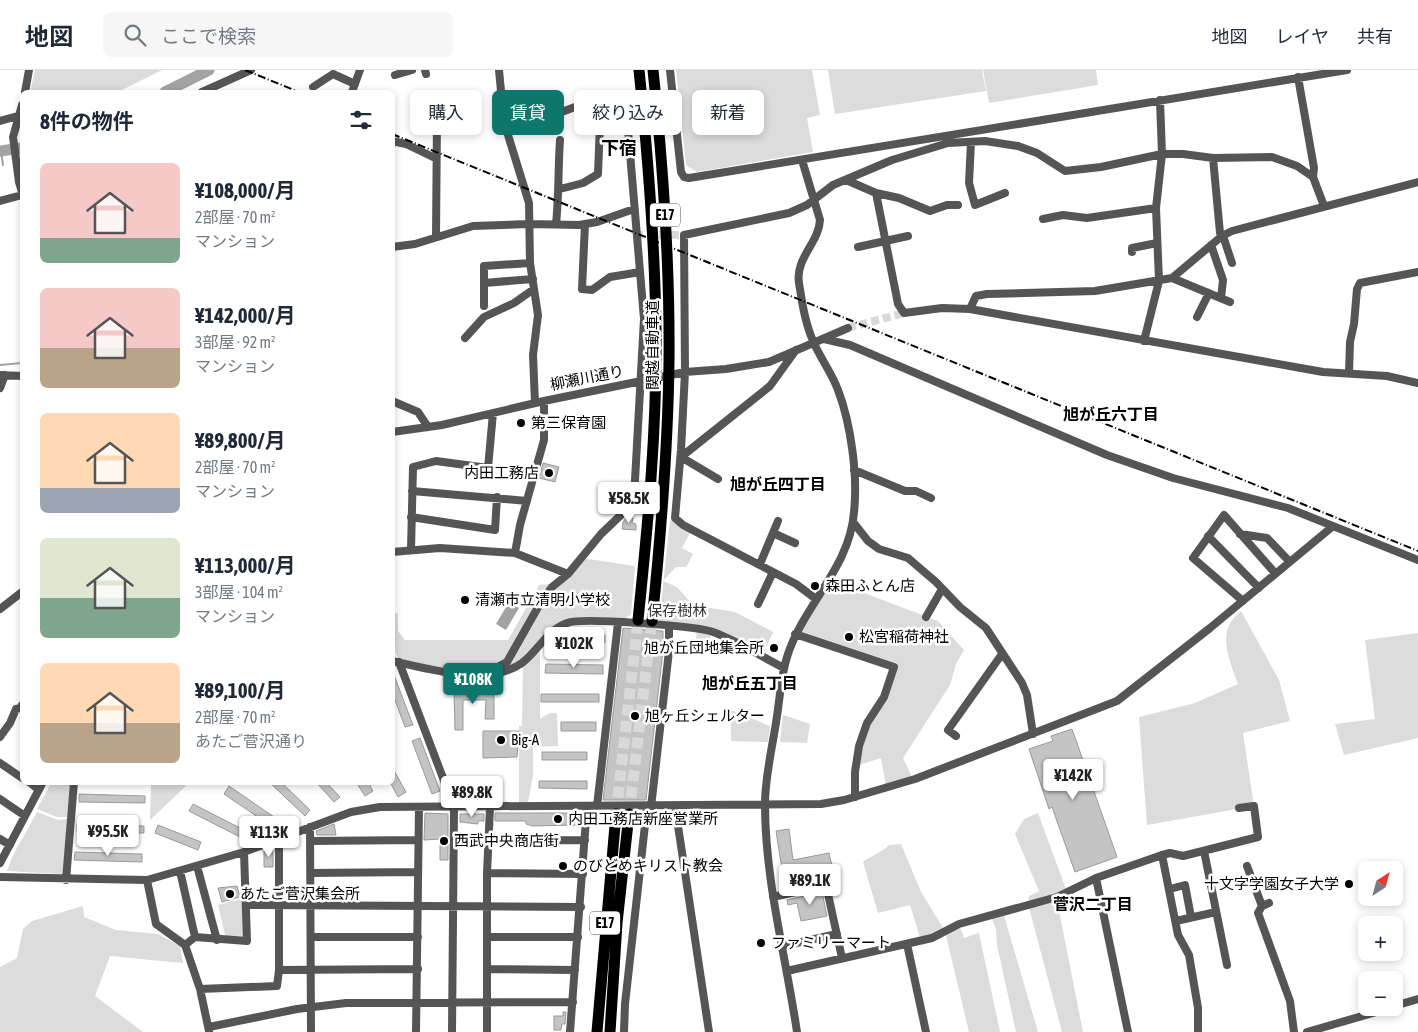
<!DOCTYPE html>
<html lang="ja">
<head>
<meta charset="utf-8">
<style>
  body { margin:0; font-family:"Asap Condensed","Noto Sans JP",sans-serif; background:#f6f6f7; color:#1f2937; height:100vh; display:flex; flex-direction:column; font-size:19px; white-space:nowrap }
  * { box-sizing:border-box; margin:0 }
  p { font-size:16px; color:#747a83 }
  .icon { flex:none; width:28px; height:28px; fill:none; stroke:currentColor; stroke-width:2; stroke-linecap:round; stroke-linejoin:round }
  .map { position:relative; flex:1; overflow:hidden }
  .drawer { position:absolute; left:20px; top:20px; width:375px; height:695px; display:flex; flex-direction:column; background:#fff; border-radius:8px; box-shadow:0 2px 8px #0003 }
  .drawer>* { flex:none }
  .banner { position:absolute; left:410px; top:20px; width:475px; height:45px; display:flex; gap:10px }
  .needle { width:32px; rotate:36deg }
  .tools { position:absolute; left:1358px; top:791px; display:grid; gap:10px }
  .tools a { display:grid; place-items:center; width:45px; height:45px; border-radius:8px; background:#fff; box-shadow:0 2px 8px #0003; font-size:25px }
  .price { position:absolute; translate:-50% -42px; padding:0 11px; border-radius:5px; background:#fff; color:#222; font-size:16px; line-height:32px; filter:drop-shadow(0 1px 2px #0008) }
  .price::after { content:''; position:absolute; left:50%; top:30px; width:15px; height:11px; margin-left:-8px; background:inherit; clip-path:polygon(0 0,100% 0,50% 100%) }
  .price.selected { background:#0f766e; color:#fff }
  ul { padding:0; list-style:none }
  li { display:flex; align-items:center; gap:15px; height:125px; padding:0 20px }
  li span { display:grid; place-items:center; flex:none; width:140px; height:100px; border-radius:8px; color:#555 }
  li>.icon { margin-inline-start:auto }
  span .icon { width:60px; height:60px; fill:#fffc; stroke-width:1 }
  li b { font-size:21px }
  h2 { display:flex; justify-content:space-between; align-items:center; height:60px; padding:0 20px; font-size:21px }
  .chip { padding:0 18px; border-radius:8px; background:#fff; box-shadow:0 2px 8px #0003; font-size:18px; line-height:45px }
  .chip.selected { background:#0f766e; color:#fff }
  header { display:flex; align-items:center; gap:30px; box-sizing:border-box; height:70px; padding:0 25px; background:#fff; border-bottom:1px solid #e0e1e3 }
  header strong { font-size:24px }
  nav { display:flex; gap:28px; margin-inline-start:auto; font-size:18px }
  .search { width:350px; height:45px; background:#f6f6f7; display:flex; align-items:center; gap:12px; box-sizing:border-box; padding:0 18px; border-radius:8px; color:#747a83; font-size:19px }
  .map>svg:first-child { display:block }
  .green { fill:#dcdcdc }
  .water { fill:#a3a3a3 }
  .lines { fill:none; stroke-linecap:round; stroke-linejoin:round }
  .stream { stroke:#a3a3a3; stroke-width:2 }
  .river { stroke:#a3a3a3; stroke-width:11 }
  .building { fill:#c4c4c4; stroke:#999 }
  .minor-tunnel { stroke:#d9d9d9; stroke-width:8; stroke-dasharray:8 4; stroke-linecap:butt }
  .highway-tunnel { stroke:#d9d9d9; stroke-width:11; stroke-dasharray:11 5.5; stroke-linecap:butt }
  .minor { stroke:#555; stroke-width:8 }
  .highway { stroke:#000; stroke-width:11 }
  .rail { stroke:#000; stroke-width:2; stroke-dasharray:8 2.5 1 2.5; stroke-linecap:butt }
  .poi-dot { fill:#000; stroke:#fff; stroke-width:2 }
  .labels { text-anchor:middle; stroke-width:5; stroke-linejoin:round; paint-order:stroke }
  .shield { fill:#fff; stroke:#4c4c4c; stroke-width:1 }
  .shield-label { font-size:14px; font-weight:bold; fill:#000 }
  .street-label { font-size:15px; fill:#000; stroke:#fff }
  .poi-label { font-size:15px; fill:#000; stroke:#fff; text-anchor:start }
  .park-label { font-size:15px; fill:#333; stroke:#fff }
  .neighbourhood-label { font-size:16px; font-weight:bold; fill:#000; stroke:#fff }
  .quarter-label { font-size:18px; font-weight:bold; fill:#000; stroke:#fff }
</style>
</head>
<body>
<header>
<strong>地図</strong>
<div class="search"><svg class="icon" aria-label="search" viewBox="0 0 24 24"><circle cx="10" cy="10" r="6"/><path d="M15 15l6 6"/></svg>ここで検索</div>
<nav><a>地図</a><a>レイヤ</a><a>共有</a></nav>
</header>
<div class="map">
<svg width="1418" height="962" viewBox="0 0 1418 962">
  <rect width="100%" height="100%" fill="#fff"/>
  <path class="green" d="M35,0H162L118,22H30Z
    M676,0H812L820,45L807,48L813,82L697,102L686,95Z
    M828,0H982L986,21L835,44Z
    M983,0H1096L1098,15L989,33Z
    M670,450L692,459L682,478L693,484L686,497H676L663,511L677,517L693,535L735,542L773,562L762,587L710,562L711,574L705,582L699,581V579H695L697,559L659,552Z
    M582,488L635,496L631,544L625,549L578,550L540,572V649L550,643H557L558,676L533,677V706L527,737H519V656H522L523,593C479,612 444,601 399,592L393,576V544L398,543V561L405,570H508L539,515L549,514L552,517Z
    M830,510L938,551L964,580L956,594L950,615L903,688L913,709L886,717L881,688L856,696L859,676L884,627L894,597L795,564Z
    M1241,541L1279,610L1290,651L1243,663L1254,736L1147,755L1139,647L1195,633L1238,614C1229,588 1215,561 1241,541Z
    M1418,563V668L1344,685L1335,654L1375,649L1365,570Z
    M731,640L770,656L768,672L731,671Z
    M783,645L810,654L807,673L780,672Z
    M51,713H71L67,747H57L37,739Z
    M151,713H179L186,716L150,750Z
    M37,742L58,750L67,749L64,801L62,804L7,801L13,785Z
    M1038,743L1067,822L1057,827L1058,836L1083,962H1062L1028,834L1029,826L1039,821L1015,764L1024,749Z
    M901,774L921,822L945,861L959,854L964,868L979,863L1000,962H969L945,861L921,871L910,835L878,843L863,792C872,785 881,783 889,775Z
    M244,828V867L242,869H226L218,835Z
    M83,836L84,847L116,860L158,864L180,876L183,893L110,886L95,926L143,962H0V897L17,888L23,859L32,851Z
    M1003,842L1038,962H1016L997,875L996,859L990,844Z"/>
  <path class="water" d="M509,532L519,538L506,560L496,554Z"/>
  <g class="lines">
    <path class="stream" d="M1,81L3,95
      M0,295L22,293"/>
    <path class="river" d="M165,22L209,0
      M0,81L22,78"/>
  </g>
  <path class="building" d="M543,393L559,397L555,412L539,408Z
    M626,448H633L632,453L636,454V460L622,459L623,452Z
    M623,558L663,561V581L646,730H603Z
    M605,565V573H560V566Z
    M546,594L603,595V604L545,603Z
    M392,600L413,655L405,657L392,622Z
    M484,611H489V624H494V649H485L486,630H463V660H455L454,624H484Z
    M541,624H599V632H541Z
    M561,652H596V661H561Z
    M1072,659L1117,787L1075,802L1052,737L1049,739L1029,679L1053,671L1051,666Z
    M483,661H519L517,687L483,688Z
    M420,668L440,721L432,724L412,671Z
    M542,682H587V690H542Z
    M392,697L406,722L398,727L390,712H392Z
    M471,708H488V725H461V712H471Z
    M539,711H587V719L539,718Z
    M269,712H281L310,740L305,746Z
    M316,712H326L340,727L334,732Z
    M356,712H368L373,721L365,726Z
    M229,716L277,749L271,756L224,724Z
    M79,724L145,726V733L79,732Z
    M193,734L244,760L240,767L189,741Z
    M425,743L448,744V790H440V769L424,770Z
    M495,743H577V755L533,756L526,754V751H495Z
    M460,744H484V751H478V754L460,752Z
    M77,754L144,756V763L77,762Z
    M334,754L336,765H317L316,761Z
    M158,755L201,772L198,780L155,763Z
    M789,759L793,790L829,783L832,796L796,803V809L784,812L776,761Z
    M273,777V797H264V781Z
    M75,782L142,784V792L74,790Z
    M237,816L240,827L222,832L218,818Z
    M822,822L827,846L801,851L797,833L788,835L787,830Z
    M563,942H566L565,954H562L561,960H554V946H563Z"/>
  <g class="lines">
    <path class="minor-tunnel" d="M635,165H684
      M848,258L904,243"/>
    <path class="highway-tunnel" d="M616,744L638,550
      M629,744L652,551"/>
    <path class="minor" d="M425,0L426,4
      M499,0L504,52L529,133L530,193L538,245L533,285L535,333
      M670,0L681,102L684,107L689,108L1347,0
      M395,5L412,0
      M1298,7L1314,98L1313,107L1324,136
      M313,17L333,4L355,14
      M25,22L29,0
      M202,22L251,0
      M352,22L360,0
      M22,35L13,67L19,112L22,122
      M0,51L18,46
      M392,71L406,74L435,88
      M971,72L969,113L975,135L1005,123
      M1213,88L1220,163L1224,169L1232,193
      M846,110L876,123L898,234L904,243L942,238L970,239L1323,302L1387,306L1418,313
      M560,119L583,113L598,104L600,54
      M876,123L899,128L930,141L947,135H958
      M0,131L22,125
      M1043,149L1063,145L1087,148L1156,138
      M556,154C559,126 558,99 560,70
      M585,154L582,219L592,220L610,207L640,202
      M436,167L437,48L446,43L460,45
      M1211,175L1223,210L1221,228
      M392,177L415,174L473,156L529,154L579,155L597,152L634,139
      M858,177L908,166
      M1132,182V178L1157,173
      M1172,208L1230,232
      M484,213L533,209
      M484,236V196L530,193
      M970,239L976,226L987,224L1095,221L1172,208L1222,166L1232,161L1418,112
      M1197,247L1209,223
      M465,268L484,247L514,233L534,219
      M824,269L850,275L1107,385L1173,408L1288,438L1418,490
      M1144,271L1159,211L1156,138L1162,84L1160,30
      M1349,303L1350,272L1354,254L1357,219L1360,213L1418,202
      M0,305L22,306
      M0,318L5,305
      M392,331L418,342L428,357
      M392,362L442,355L544,331L685,302L726,299L769,292L848,258
      M854,400L905,421H916L931,428
      M718,409L681,387L770,316L796,280
      M412,421L527,431
      M411,447L495,460L497,427
      M853,452L868,471L879,479L908,488L936,512L960,537L986,558L1022,613L1027,625L1033,664
      M773,463L795,473
      M1240,464L1267,468L1289,491
      M1208,466L1259,518
      M411,480L413,397L436,391L488,398L493,343
      M392,482L440,478L515,483L568,504L601,464L623,443L634,428L644,249L625,24L583,34L551,46L504,52
      M515,483L520,455L544,370V331
      M760,494L778,451
      M816,529L796,514L683,455L675,448L681,380L685,302L684,165L789,143L807,135L833,115L892,90L948,73L985,71L1018,76L1037,83L1065,101L1101,97L1162,84H1183L1213,88L1272,87L1297,96L1313,107
      M1243,531L1193,488L1224,445L1275,503
      M758,534L773,502
      M0,539L22,522
      M926,547L942,519
      M795,564L894,597L884,627L867,653L859,676L855,702V727
      M392,591C429,599 488,617 522,593C538,581 546,561 567,553C582,547 691,556 710,561C735,569 760,586 784,598
      M399,592L454,737L452,962
      M490,601L507,592L541,532L552,517L568,504
      M956,666L948,660L1002,584
      M0,667L10,653L16,639L20,638L22,635
      M0,693L22,708
      M29,712L39,720
      M0,729L25,746
      M597,736L618,553
      M675,736L709,962
      M651,737L669,581V556
      M310,757L311,962
      M0,769L10,775
      M310,771L418,770
      M488,771L585,770
      M1204,781L1227,895
      M1162,785L1170,783L1183,786L1258,767L1254,736L1239,738
      M0,793L43,712
      M197,796L217,870
      M1247,796L1262,836
      M180,801L195,867
      M311,803L418,802
      M487,803L583,804
      M0,807L147,810L244,782L351,742L380,737L821,734L844,730L915,709L1117,631L1210,558L1332,457
      M1096,808L1128,962
      M66,810L74,712
      M147,810L156,854L185,875L200,919L209,961
      M1170,819L1185,815L1191,847
      M773,827L826,815L842,888
      M1269,833L1262,836L1258,843L1290,931L1294,962
      M246,835L581,837
      M1176,851L1216,842
      M311,867H418
      M487,867H578
      M907,874L926,962
      M185,875L195,867L247,871L244,782
      M783,876L837,864
      M487,899L575,900
      M279,900L418,899
      M787,901L932,868L959,854L1057,827L1096,808L1162,785L1178,865L1189,885L1198,938V962
      M200,919L277,916L279,900V769
      M1394,936L1418,929
      M209,957L297,939L346,933L573,932
      M416,962L419,737
      M487,962V803L490,738
      M570,962L587,736
      M624,962L625,934L647,737
      M797,962C786,887 765,811 765,734C765,705 773,675 777,646C780,627 781,606 787,587C803,535 850,498 854,442C858,406 851,354 838,320C832,303 820,288 813,271C805,253 802,232 799,213C795,188 819,173 820,150L802,90
      M1307,962L1390,938"/>
    <path class="highway" d="M638,550C648,454 657,358 656,262C655,174 648,87 639,0
      M652,551C661,464 668,378 669,291C670,194 663,96 653,0
      M597,962L616,744
      M610,962L617,853L629,744"/>
    <path class="rail" d="M245,0L299,22
      M392,64L1418,481"/>
  </g>
  <g class="poi-dot">
    <circle cx="521" cy="353" r="5"/>
    <circle cx="549" cy="403" r="5"/>
    <circle cx="815" cy="516" r="5"/>
    <circle cx="465" cy="530" r="5"/>
    <circle cx="849" cy="567" r="5"/>
    <circle cx="774" cy="578" r="5"/>
    <circle cx="635" cy="646" r="5"/>
    <circle cx="501" cy="670" r="5"/>
    <circle cx="558" cy="749" r="5"/>
    <circle cx="444" cy="771" r="5"/>
    <circle cx="563" cy="796" r="5"/>
    <circle cx="1349" cy="814" r="5"/>
    <circle cx="230" cy="824" r="5"/>
    <circle cx="761" cy="873" r="5"/>
  </g>
  <g class="labels">
    <g class="shield">
      <rect x="650" y="133.5" width="30" height="23" rx="4"/>
      <rect x="590" y="841.5" width="30" height="23" rx="4"/>
    </g>
    <g class="shield-label">
      <text x="665" y="150">E17</text>
      <text x="605" y="858">E17</text>
    </g>
    <g class="street-label">
      <text transform="translate(653 275) rotate(-90)" y="5">関越自動車道</text>
      <text transform="translate(587 308) rotate(-11)" y="5">柳瀬川通り</text>
    </g>
    <g class="poi-label">
      <text x="531" y="358">第三保育園</text>
      <text x="539" y="408" text-anchor="end">内田工務店</text>
      <text x="825" y="521">森田ふとん店</text>
      <text x="475" y="535">清瀬市立清明小学校</text>
      <text x="859" y="572">松宮稲荷神社</text>
      <text x="764" y="583" text-anchor="end">旭が丘団地集会所</text>
      <text x="645" y="651">旭ヶ丘シェルター</text>
      <text x="511" y="675">Big-A</text>
      <text x="568" y="754">内田工務店新座営業所</text>
      <text x="454" y="776">西武中央商店街</text>
      <text x="573" y="801">のびどめキリスト教会</text>
      <text x="1339" y="819" text-anchor="end">十文字学園女子大学</text>
      <text x="240" y="829">あたご菅沢集会所</text>
      <text x="771" y="878">ファミリーマート</text>
    </g>
    <g class="park-label">
      <text x="677" y="546">保存樹林</text>
    </g>
    <g class="neighbourhood-label">
      <text x="1111" y="350">旭が丘六丁目</text>
      <text x="778" y="420">旭が丘四丁目</text>
      <text x="750" y="619">旭が丘五丁目</text>
      <text x="1093" y="840">菅沢二丁目</text>
    </g>
    <g class="quarter-label">
      <text x="619" y="84">下宿</text>
    </g>
  </g>
</svg>
<div class="tools">
<a><svg class="needle" viewBox="-14 -14 28 28"><path d="M0-13l5 13h-10z" fill="#e53935"/><path d="M0 13l5-13h-10z" fill="#747a83"/></svg></a>
<a>+</a>
<a>−</a>
</div>
<b class="price" style="left:629px;top:454px">¥58.5K</b>
<b class="price" style="left:574px;top:599px">¥102K</b>
<b class="price selected" style="left:473px;top:635px">¥108K</b>
<b class="price" style="left:1073px;top:731px">¥142K</b>
<b class="price" style="left:472px;top:748px">¥89.8K</b>
<b class="price" style="left:108px;top:787px">¥95.5K</b>
<b class="price" style="left:269px;top:788px">¥113K</b>
<b class="price" style="left:810px;top:836px">¥89.1K</b>
<div class="banner">
<a class="chip">購入</a>
<a class="chip selected">賃貸</a>
<a class="chip">絞り込み</a>
<a class="chip">新着</a>
</div>
<section class="drawer">
<h2>8件の物件<svg class="icon" aria-label="filters" viewBox="0 0 24 24"><path d="M4 7h16M4 17h16"/><circle cx="9" cy="7" r="2"/><circle cx="15" cy="17" r="2"/></svg></h2>
<ul>
<li><span style="background:linear-gradient(#f6c9c9 75%,#7fa58c 0)"><svg class="icon" aria-label="home" viewBox="0 0 24 24"><path d="M3 11l9-7 9 7M6 9v11h12V9"/></svg></span><div><b>¥108,000/月</b><p>2部屋 · 70 m²</p><p>マンション</p></div></li>
<li><span style="background:linear-gradient(#f6c9c9 60%,#b9a48a 0)"><svg class="icon" aria-label="home" viewBox="0 0 24 24"><path d="M3 11l9-7 9 7M6 9v11h12V9"/></svg></span><div><b>¥142,000/月</b><p>3部屋 · 92 m²</p><p>マンション</p></div></li>
<li><span style="background:linear-gradient(#ffd9b3 75%,#9aa5b1 0)"><svg class="icon" aria-label="home" viewBox="0 0 24 24"><path d="M3 11l9-7 9 7M6 9v11h12V9"/></svg></span><div><b>¥89,800/月</b><p>2部屋 · 70 m²</p><p>マンション</p></div></li>
<li><span style="background:linear-gradient(#dfe7d0 60%,#7fa58c 0)"><svg class="icon" aria-label="home" viewBox="0 0 24 24"><path d="M3 11l9-7 9 7M6 9v11h12V9"/></svg></span><div><b>¥113,000/月</b><p>3部屋 · 104 m²</p><p>マンション</p></div></li>
<li><span style="background:linear-gradient(#ffd9b3 60%,#b9a48a 0)"><svg class="icon" aria-label="home" viewBox="0 0 24 24"><path d="M3 11l9-7 9 7M6 9v11h12V9"/></svg></span><div><b>¥89,100/月</b><p>2部屋 · 70 m²</p><p>あたご菅沢通り</p></div></li>
</ul>
</section>
</div>
</body>
</html>
